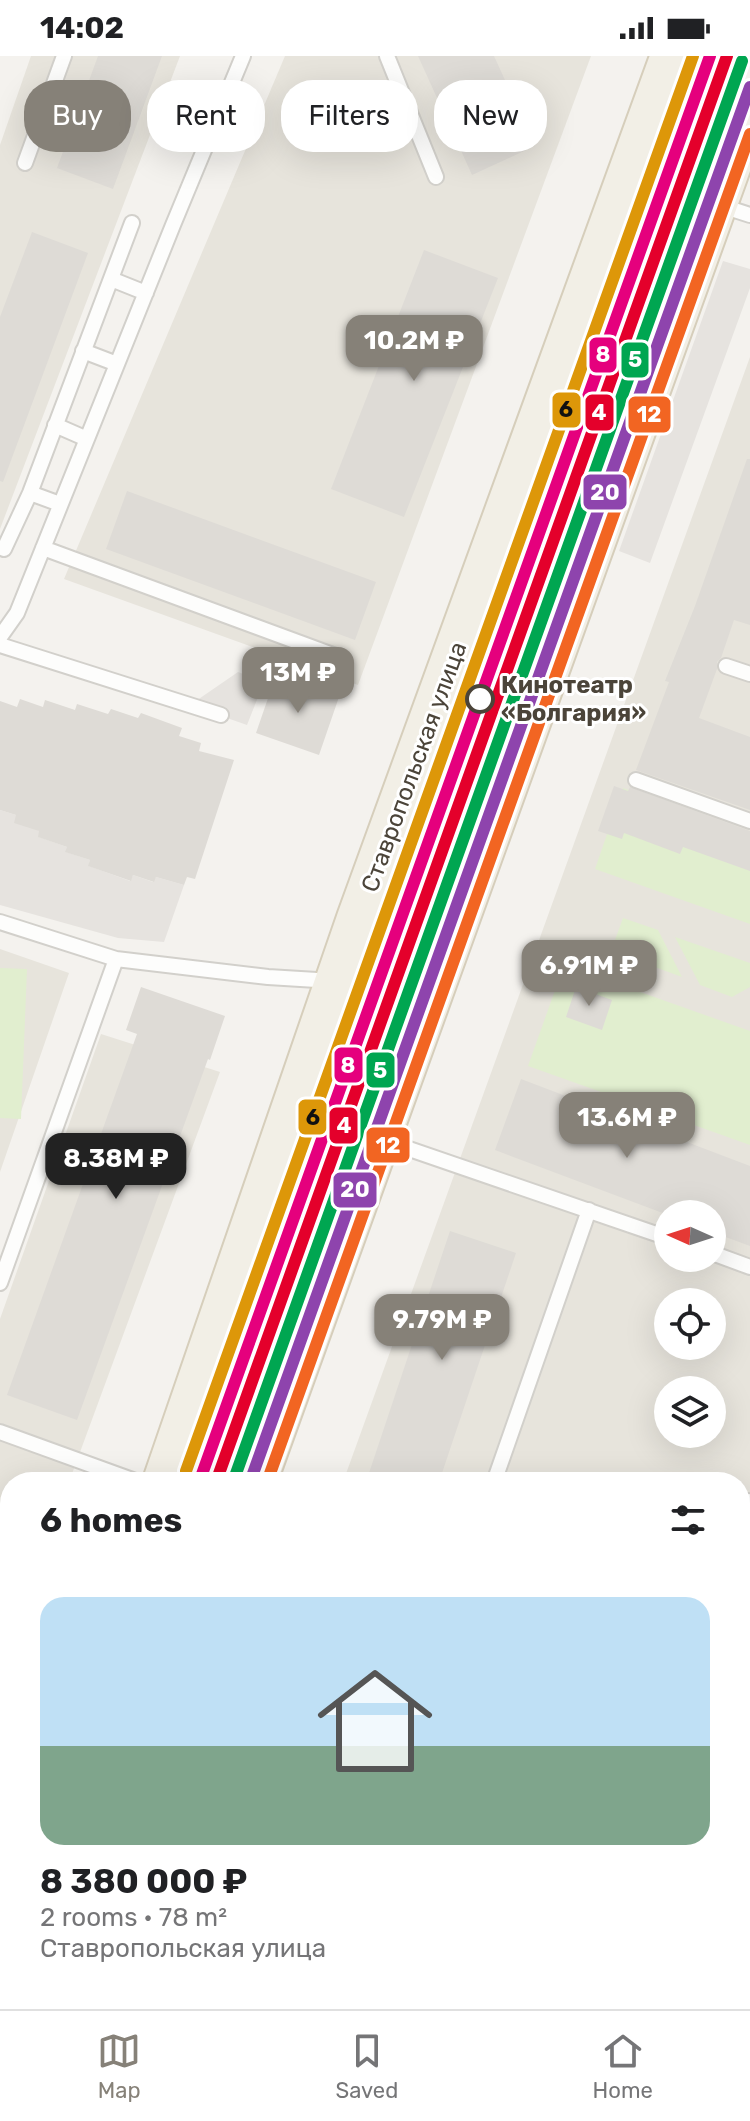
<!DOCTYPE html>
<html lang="en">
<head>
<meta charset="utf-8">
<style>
  body { margin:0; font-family:Rubik,sans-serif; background:#f2f2f2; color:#202124; height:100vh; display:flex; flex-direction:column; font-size:30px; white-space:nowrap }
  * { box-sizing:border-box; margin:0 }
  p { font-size:26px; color:#757577 }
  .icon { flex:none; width:44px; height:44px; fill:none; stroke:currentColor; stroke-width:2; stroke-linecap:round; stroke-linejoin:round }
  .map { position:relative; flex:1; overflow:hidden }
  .side { position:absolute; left:0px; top:1416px; width:750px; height:538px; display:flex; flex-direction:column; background:#fff; border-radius:32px 32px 0 0; box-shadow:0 8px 32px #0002 }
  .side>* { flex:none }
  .banner { position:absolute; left:24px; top:24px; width:702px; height:72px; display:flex; gap:16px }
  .needle { width:52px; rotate:273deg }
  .tools { position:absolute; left:654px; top:1144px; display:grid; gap:16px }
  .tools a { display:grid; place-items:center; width:72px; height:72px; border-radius:50%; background:#fff; box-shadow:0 8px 32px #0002; font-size:40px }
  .price { position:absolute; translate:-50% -68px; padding:0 18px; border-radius:16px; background:#868178; color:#fff; font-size:26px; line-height:52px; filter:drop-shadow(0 2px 4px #0008) }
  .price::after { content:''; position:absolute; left:50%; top:48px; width:24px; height:18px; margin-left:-12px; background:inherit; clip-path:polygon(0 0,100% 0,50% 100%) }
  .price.active { background:#222; color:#fff }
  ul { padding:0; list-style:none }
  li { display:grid; align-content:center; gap:16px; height:424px; padding:0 40px }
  li span { display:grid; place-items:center; height:248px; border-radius:24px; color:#555 }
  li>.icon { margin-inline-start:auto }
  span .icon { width:144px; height:144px; fill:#fffc; stroke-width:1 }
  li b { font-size:34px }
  h2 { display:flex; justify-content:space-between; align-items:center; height:96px; padding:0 40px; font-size:34px }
  .pill { padding:0 28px; border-radius:32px; background:#fff; box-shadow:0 8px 32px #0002; font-size:28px; line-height:72px }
  .pill.active { background:#868178; color:#fff }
  .status { display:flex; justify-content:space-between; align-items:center; height:56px; padding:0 40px; background:#fff; direction:ltr }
  .status svg { height:22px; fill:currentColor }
  .tabs { display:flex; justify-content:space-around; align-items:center; height:112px; border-top:2px solid #e0e0e0; background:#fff; font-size:22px; color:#757577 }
  .tabs a { display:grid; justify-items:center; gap:4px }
  .tabs .active { color:#868178 }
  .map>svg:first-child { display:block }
  .residential { fill:#e7e4dc; fill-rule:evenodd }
  .green { fill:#e1eecf }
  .parking { fill:#e6e3df }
  .building { fill:#dedbd6 }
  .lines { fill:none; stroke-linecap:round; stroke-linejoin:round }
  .lane-casing { stroke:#d2d0cb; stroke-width:18 }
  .primary-casing { stroke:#d6cebb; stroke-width:48 }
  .lane { stroke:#fdfdfc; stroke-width:14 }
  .primary { stroke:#f2efe6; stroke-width:44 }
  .tram-1-casing { stroke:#fff; stroke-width:18 }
  .tram-2-casing { stroke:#fff; stroke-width:18 }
  .tram-3-casing { stroke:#fff; stroke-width:18 }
  .tram-4-casing { stroke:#fff; stroke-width:18 }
  .tram-5-casing { stroke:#fff; stroke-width:18 }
  .tram-6-casing { stroke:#fff; stroke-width:18 }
  .tram-1 { stroke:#e4002b; stroke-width:12 }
  .tram-2 { stroke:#00a651; stroke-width:12 }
  .tram-3 { stroke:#e5007d; stroke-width:12 }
  .tram-4 { stroke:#8e44ad; stroke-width:12 }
  .tram-5 { stroke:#dd9709; stroke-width:12 }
  .tram-6 { stroke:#f26522; stroke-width:12 }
  .stop-dot { fill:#fff; stroke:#4b4439; stroke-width:4 }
  .labels { text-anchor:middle; stroke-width:6; stroke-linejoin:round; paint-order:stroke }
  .stop-label { font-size:24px; font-weight:bold; fill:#4b4439; stroke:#fff; text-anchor:start }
  .street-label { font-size:24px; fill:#4b4439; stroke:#fff }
  .line-badge { stroke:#fff; stroke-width:3 }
  .badge-label { font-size:22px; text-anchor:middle; font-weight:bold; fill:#fff }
  .pale-badge-label { font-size:22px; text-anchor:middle; font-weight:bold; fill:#111 }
</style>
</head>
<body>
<div class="status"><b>14:02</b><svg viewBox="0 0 49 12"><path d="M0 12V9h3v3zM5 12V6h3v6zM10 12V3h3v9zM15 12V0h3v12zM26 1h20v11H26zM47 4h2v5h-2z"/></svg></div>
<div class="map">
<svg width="750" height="1953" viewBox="0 0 750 1953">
  <rect width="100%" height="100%" fill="#f4f2ee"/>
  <path class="residential" d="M31,0H180L0,473V89Z
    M285,0H591L358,629L64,523Z
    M750,301V1953H152L155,1944H740V1426H343ZM668,1158H712V1202H668ZM668,1246H712V1290H668ZM668,1334H712V1378H668Z
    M0,893L69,917L0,1116Z
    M101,978L220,1016L69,1426H10V1588L0,1615V1263Z"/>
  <path class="green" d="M623,732L750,778V868L595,813Z
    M623,862L658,874L682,921L611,895Z
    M675,881L750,907V931L732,941L700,929Z
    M564,909L750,975V1089L528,1010Z
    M0,912L27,913L21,1063L0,1062Z"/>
  <path class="parking" d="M723,205L750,213V232L650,507L619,495Z
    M238,616L264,626L247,669L190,649Z
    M0,754L16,759L39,775V781L67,791L66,796L90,804L89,810L130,825L133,819L153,826L156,821L184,829L164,886L118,882L0,849Z
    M1,1705L10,1709V1751L0,1779Z"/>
  <path class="building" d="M98,0H162L113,133L57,112Z
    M418,0H494L535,90L472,119Z
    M32,176L88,197L3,426L0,425V261Z
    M424,194L498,222L404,461L331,433Z
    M747,403H750V569L734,564L721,602L717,606V613L699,662L750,681V754L636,714L669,626L665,625L695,550Z
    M127,435L376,526L355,584L106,493Z
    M276,619L339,641L319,699L256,677Z
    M20,643L43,651L45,644L75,654L77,648L108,658L111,653L138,662L141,657L182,672L179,680L201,687L199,695L234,704L195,823L187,821L184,829L156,821L154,826L133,819L131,825L88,810L90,804L65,796L67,791L38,781L39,775L14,767L16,759L0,754V645L17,651Z
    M614,730L628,735L630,731L750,775V815L683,791L680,798L624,777L622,783L598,775Z
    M141,931L225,960L210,1004L208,1003L77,1364L7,1339L137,978L126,974Z
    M576,931L612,944L602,974L566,961Z
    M521,1023L750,1110V1190L712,1176V1158L668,1159L495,1094Z
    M450,1175L516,1197L439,1426H366Z"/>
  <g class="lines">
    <defs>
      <path id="lane" d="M387,0L436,121
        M25,107L64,0
        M719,149L750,159
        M111,223L146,237
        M83,295L117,308
        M55,369L87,383
        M30,437L60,448
        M43,492L341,602
        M4,493L30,437L132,167
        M0,581L17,557L173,169L243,0
        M0,589L221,659
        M726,610L750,618
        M636,724L750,765
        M0,866L116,903L268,921L333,925
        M383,1084L668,1182
        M712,1197L750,1211
        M0,1227L116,903
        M0,1376L138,1426
        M494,1426L589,1154
        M748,1445L750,1446
        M740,1707L750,1710
        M199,1953L202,1944"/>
      <path id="primary" d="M165,1426L359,863L673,0
        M254,1426L750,50
        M0,1892L10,1863
        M66,1953L70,1944"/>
    </defs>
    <use href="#lane" class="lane-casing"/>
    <use href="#primary" class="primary-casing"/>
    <use href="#lane" class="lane"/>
    <use href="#primary" class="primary"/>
    <defs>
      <path id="tram-1" d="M216,1426L727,0"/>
      <path id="tram-2" d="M233,1426L742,5"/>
      <path id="tram-3" d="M201,1421L710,0"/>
      <path id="tram-4" d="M250,1426L750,31"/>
      <path id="tram-5" d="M186,1415L693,0"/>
      <path id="tram-6" d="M267,1426L750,78"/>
    </defs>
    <use href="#tram-1" class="tram-1-casing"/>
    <use href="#tram-2" class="tram-2-casing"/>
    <use href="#tram-3" class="tram-3-casing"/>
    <use href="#tram-4" class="tram-4-casing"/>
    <use href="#tram-5" class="tram-5-casing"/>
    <use href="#tram-6" class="tram-6-casing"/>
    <use href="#tram-1" class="tram-1"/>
    <use href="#tram-2" class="tram-2"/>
    <use href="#tram-3" class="tram-3"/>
    <use href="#tram-4" class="tram-4"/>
    <use href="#tram-5" class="tram-5"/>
    <use href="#tram-6" class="tram-6"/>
  </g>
  <circle class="stop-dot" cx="480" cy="643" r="13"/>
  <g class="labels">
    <g class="stop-label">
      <text x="501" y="637">Кинотеатр<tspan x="501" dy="28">«Болгария»</tspan></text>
    </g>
    <g class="street-label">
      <text transform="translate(414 711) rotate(-70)" y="8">Ставропольская улица</text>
    </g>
  </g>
  <g class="line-badge">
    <rect x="588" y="280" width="30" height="38" rx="8" fill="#e5007d"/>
    <rect x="620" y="285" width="30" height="38" rx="8" fill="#00a651"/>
    <rect x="551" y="335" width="31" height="38" rx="8" fill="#dd9709"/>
    <rect x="584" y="337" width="31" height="39" rx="8" fill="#e4002b"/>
    <rect x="627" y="339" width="45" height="39" rx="8" fill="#f26522"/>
    <rect x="582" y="417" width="46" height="38" rx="8" fill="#8e44ad"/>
    <rect x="333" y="990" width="31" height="38" rx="8" fill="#e5007d"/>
    <rect x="365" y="995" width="31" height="38" rx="8" fill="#00a651"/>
    <rect x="297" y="1042" width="31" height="38" rx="8" fill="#dd9709"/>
    <rect x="328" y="1050" width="31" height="39" rx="8" fill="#e4002b"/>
    <rect x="365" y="1070" width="46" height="38" rx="8" fill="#f26522"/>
    <rect x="332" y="1115" width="46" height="38" rx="8" fill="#8e44ad"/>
  </g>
  <g class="badge-label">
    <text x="603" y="306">8</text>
    <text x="635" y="311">5</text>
    <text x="599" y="364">4</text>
    <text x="649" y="366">12</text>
    <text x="605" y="444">20</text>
    <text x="348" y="1017">8</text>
    <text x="380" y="1022">5</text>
    <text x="344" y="1077">4</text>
    <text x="388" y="1097">12</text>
    <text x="355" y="1141">20</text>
  </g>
  <g class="pale-badge-label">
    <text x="566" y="361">6</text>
    <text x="313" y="1069">6</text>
  </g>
</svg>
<div class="tools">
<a><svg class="needle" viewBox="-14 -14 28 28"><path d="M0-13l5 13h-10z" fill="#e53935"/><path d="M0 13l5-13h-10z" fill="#757577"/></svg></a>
<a><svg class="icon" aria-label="locate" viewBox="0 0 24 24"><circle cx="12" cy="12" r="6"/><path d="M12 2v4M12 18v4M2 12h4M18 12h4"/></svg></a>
<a><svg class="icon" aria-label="layers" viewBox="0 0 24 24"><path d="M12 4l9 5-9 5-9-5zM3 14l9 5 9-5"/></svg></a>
</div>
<b class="price" style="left:414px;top:327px">10.2M ₽</b>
<b class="price" style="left:298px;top:659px">13M ₽</b>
<b class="price" style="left:589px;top:952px">6.91M ₽</b>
<b class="price" style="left:627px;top:1104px">13.6M ₽</b>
<b class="price active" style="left:116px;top:1145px">8.38M ₽</b>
<b class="price" style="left:442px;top:1306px">9.79M ₽</b>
<div class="banner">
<a class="pill active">Buy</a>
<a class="pill">Rent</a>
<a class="pill">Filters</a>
<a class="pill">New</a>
</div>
<section class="side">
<h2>6 homes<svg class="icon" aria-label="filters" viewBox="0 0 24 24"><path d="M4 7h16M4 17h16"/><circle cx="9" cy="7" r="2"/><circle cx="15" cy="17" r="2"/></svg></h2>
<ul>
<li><span style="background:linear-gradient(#bfe0f5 60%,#7fa58c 0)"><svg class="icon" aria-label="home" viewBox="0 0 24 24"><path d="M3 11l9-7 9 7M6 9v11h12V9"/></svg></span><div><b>8 380 000 ₽</b><p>2 rooms · 78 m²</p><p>Ставропольская улица</p></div></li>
</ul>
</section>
</div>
<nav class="tabs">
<a class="active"><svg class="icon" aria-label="map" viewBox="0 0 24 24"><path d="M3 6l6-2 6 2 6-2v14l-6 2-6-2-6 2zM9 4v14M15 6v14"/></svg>Map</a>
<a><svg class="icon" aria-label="saved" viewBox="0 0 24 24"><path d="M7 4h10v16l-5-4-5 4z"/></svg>Saved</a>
<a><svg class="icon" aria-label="home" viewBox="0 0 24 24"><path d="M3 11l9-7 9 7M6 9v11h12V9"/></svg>Home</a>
</nav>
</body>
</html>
